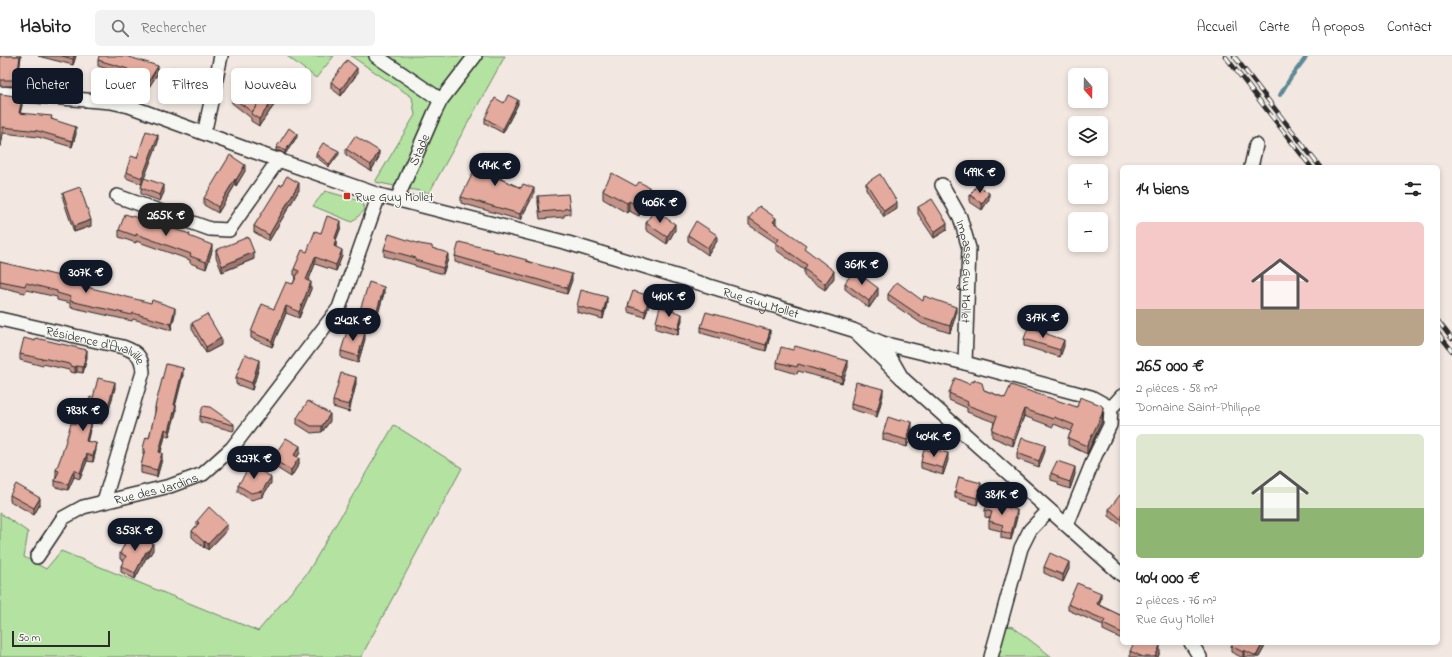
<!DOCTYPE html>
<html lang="fr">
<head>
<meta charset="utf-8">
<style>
  body { margin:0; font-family:"Indie Flower",sans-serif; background:#f2f2f2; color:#222; height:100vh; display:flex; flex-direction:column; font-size:15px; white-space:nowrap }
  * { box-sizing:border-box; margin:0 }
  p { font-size:13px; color:#767676 }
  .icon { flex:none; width:22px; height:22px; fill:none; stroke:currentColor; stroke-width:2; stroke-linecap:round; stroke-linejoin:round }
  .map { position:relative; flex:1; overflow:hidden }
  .drawer { position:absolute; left:1120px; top:109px; width:320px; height:480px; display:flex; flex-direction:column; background:#fff; border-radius:6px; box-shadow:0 2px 6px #0003 }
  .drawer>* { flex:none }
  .banner { position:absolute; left:12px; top:12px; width:380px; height:36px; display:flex; gap:8px }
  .needle { width:26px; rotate:160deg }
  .tools { position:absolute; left:1068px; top:12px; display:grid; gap:8px }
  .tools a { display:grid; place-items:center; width:40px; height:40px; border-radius:6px; background:#fff; box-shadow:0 2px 6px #0003; font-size:20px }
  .scale { position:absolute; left:12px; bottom:10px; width:98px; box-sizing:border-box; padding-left:4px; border:2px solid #2b2b2b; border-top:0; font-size:11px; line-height:14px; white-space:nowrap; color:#2b2b2b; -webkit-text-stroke:3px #f6f6f2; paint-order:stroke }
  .price { position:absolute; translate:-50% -34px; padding:0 9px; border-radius:14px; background:#111827; color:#fff; font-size:13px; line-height:26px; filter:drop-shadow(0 1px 2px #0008) }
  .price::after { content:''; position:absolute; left:50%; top:24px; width:12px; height:9px; margin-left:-6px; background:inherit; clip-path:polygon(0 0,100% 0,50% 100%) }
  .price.selected { background:#222; color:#fff }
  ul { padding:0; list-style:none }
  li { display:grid; align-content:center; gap:8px; height:212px; padding:0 16px }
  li+li { border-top:1px solid #e0e0e0 }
  li span { display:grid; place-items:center; height:124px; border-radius:6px; color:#555 }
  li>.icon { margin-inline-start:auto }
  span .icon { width:72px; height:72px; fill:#fffc; stroke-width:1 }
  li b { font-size:17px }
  h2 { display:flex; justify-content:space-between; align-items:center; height:48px; padding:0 16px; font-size:17px }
  .tag { padding:0 14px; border-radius:6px; background:#fff; box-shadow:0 2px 6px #0003; font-size:14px; line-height:36px }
  .tag.selected { background:#111827; color:#fff }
  header { display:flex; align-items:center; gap:24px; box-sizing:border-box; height:56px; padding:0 20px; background:#fff; border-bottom:1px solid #e0e0e0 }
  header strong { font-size:19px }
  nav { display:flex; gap:22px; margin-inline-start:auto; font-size:14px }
  .search { width:280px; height:36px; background:#f2f2f2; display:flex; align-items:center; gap:10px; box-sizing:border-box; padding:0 14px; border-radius:6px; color:#767676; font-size:15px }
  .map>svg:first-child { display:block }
  .green { fill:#b3e2a1; stroke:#6f8666 }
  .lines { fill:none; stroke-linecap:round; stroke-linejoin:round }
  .stream { stroke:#5c8995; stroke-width:4 }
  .minor-casing { stroke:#2b2b2b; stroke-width:16 }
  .minor { stroke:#f6f6f2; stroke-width:13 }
  .rail-casing { stroke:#2b2b2b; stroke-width:4.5 }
  .rail { stroke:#f6f6f2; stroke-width:3; stroke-dasharray:9; stroke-linecap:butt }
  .wall { fill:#c39287; stroke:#2b2b2b }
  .shaded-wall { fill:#9f776e; stroke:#2b2b2b }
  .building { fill:#e3aa9d; stroke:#2b2b2b }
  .poi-dot { fill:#c8321e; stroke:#f6f6f2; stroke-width:1.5 }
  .labels { text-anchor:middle; stroke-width:3; stroke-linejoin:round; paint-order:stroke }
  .street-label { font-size:13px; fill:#2b2b2b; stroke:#f6f6f2 }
  .poi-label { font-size:13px; fill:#2b2b2b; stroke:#f6f6f2; text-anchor:start }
</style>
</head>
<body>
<header>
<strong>Habito</strong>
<div class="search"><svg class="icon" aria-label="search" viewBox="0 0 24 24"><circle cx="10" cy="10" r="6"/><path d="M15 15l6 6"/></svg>Rechercher</div>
<nav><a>Accueil</a><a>Carte</a><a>À propos</a><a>Contact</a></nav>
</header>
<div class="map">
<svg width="1452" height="601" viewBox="0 0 1452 601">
  <rect width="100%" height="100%" fill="#f2e7e1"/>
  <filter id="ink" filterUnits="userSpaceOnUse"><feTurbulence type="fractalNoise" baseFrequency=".025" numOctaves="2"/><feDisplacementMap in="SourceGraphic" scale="8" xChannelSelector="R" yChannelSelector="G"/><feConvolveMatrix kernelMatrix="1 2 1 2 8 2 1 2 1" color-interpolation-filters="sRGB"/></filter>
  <g filter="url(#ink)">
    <path class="green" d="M287,0H334L316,22Z
      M351,0H505L429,137L375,126L415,59L412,41Z
      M325,135L361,145L365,154L352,166L313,150Z
      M394,369L462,412L361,601H0V457L28,476L24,501L46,513L61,495L258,575L308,516Z
      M1007,570L1013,571L1052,601H998Z"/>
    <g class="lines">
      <path class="stream" d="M1280,39L1291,21L1307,0"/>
      <defs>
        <g id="minor">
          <path d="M376,0L441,44"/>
          <path id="s1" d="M0,37L111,46L129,50L255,96L379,139L568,187L853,274L882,287L902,322"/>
          <path d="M203,76L206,69L221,0"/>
          <path d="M1251,111L1256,89"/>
          <path id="s2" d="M942,129L960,161L969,192L965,307"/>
          <path d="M117,140L210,173L229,174L279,103"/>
          <path id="s3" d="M397,143L434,58L441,44L475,0"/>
          <path id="s4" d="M0,263L123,291C137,296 142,300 143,316L104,445"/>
          <path d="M859,280L902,322L1122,519"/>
          <path d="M879,289L882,287L965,307L1091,341L1111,352"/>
          <path d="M1067,469L1095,400L1110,369L1111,352L1122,340"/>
          <path id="s5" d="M37,501L63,462L83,451L170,430L203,418L232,392L339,252L379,139"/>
          <path d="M1191,587L1200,601"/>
          <path d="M991,601L1021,492L1030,474L1049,454"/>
        </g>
      </defs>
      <use href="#minor" class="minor-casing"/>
      <use href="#minor" class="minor"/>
      <defs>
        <path id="rail" d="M1225,0L1311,111
          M1234,0L1320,111
          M1438,265L1452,283
          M1438,277L1452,295"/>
      </defs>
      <use href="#rail" class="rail-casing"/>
      <use href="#rail" class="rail"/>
    </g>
    <path class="wall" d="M0,0H21L17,30H0Z
      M38,0H76L73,9Z
      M128,0L158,17L149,31L137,29L135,33L125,30V23L126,19L98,10V4Z
      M186,18L204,29L200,44L168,36V30Z
      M357,18L341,40L331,32V26Z
      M266,37L280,41L259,70L251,65V62L232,47V41Z
      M0,38L16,42L22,49L20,57L52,63L76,78L72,91L38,81L3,77L1,90H0Z
      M518,48L503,77L485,67V62Z
      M297,81L285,98L280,95H276V92Z
      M158,86L144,122L164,136L160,145L141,138V132L142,128L126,122V116L137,102Z
      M346,93L379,101L371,115L346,99Z
      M316,98H339L329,111L316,101Z
      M505,114L501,123L534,138L520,164L461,147V141Z
      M245,115L236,130L235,129L218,157L204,149V142Z
      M866,127L897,153L884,161L866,133Z
      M281,130L299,134L269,185L254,176V170Z
      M603,134L649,141L639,160L629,155L627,157L603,143Z
      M63,137L91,170L74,176L63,143Z
      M970,139L989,143L982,154L970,146Z
      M538,140L570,152V158L564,159V161L540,163L538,147Z
      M918,151L947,174L934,182L918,158Z
      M749,162L776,168L806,194L834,222L825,234L804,220V214L776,194V187L749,169Z
      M646,167L675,174L667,188L646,174Z
      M341,171L336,184V191L342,200L336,215L315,208L308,225L311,233L299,262L286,257L272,291L251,282V276L274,253L293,228L296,220L294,219V213L321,177Z
      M119,174L190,181L212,195L206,213L190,207V204L136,185V187L119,181Z
      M688,179L717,185L708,199L688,185Z
      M432,192L448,203L443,218L415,210V209L384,200V193Z
      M216,194L254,203L222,216L216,201Z
      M493,195L527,205L572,224L567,238L455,206V200Z
      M0,206L175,258L171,274L133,263L132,265L70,251V247L57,244V241L26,234L25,237L0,231Z
      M845,227L878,239L869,252L845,233Z
      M384,237L376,265L360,261V254Z
      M888,238L923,245L956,258L950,277L922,268L888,245Z
      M650,246L645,261L628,256V250Z
      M607,247L603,263L577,256V250Z
      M682,264L678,279L656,273V266Z
      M192,267L221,289L206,297L192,273Z
      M701,271L770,280L766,295L701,277Z
      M1047,279L1064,290L1060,301L1024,290V283Z
      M365,283L358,307L341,302V295Z
      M793,294L848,311L842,327L798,315L797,318L777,312V306Z
      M20,298L87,301L83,317L77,316L75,317L70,316L69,314L43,308V310L20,304Z
      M259,311L252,334L236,328V321Z
      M183,319L175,349L176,356L169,381L165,380L161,396L162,403L157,421L141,417V410L144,399L143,398V392L149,382L155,358V351Z
      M356,328L349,356L333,351V345Z
      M115,332L108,357L105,356L102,368L92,366L87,385L96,394L93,406L87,405L80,423L74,421L68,434L55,431V425L56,420V414L89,346L93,342Z
      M984,334L1005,342L1077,351L1103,359L1102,365L1087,398L1068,389V382L1071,375L1054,368L1053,371L1024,360L1013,390L992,381V374L994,366L967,356V352L949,344V337Z
      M883,339L877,361L851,353V348Z
      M200,360L234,368V374L233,375L200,366Z
      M297,362L330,365L322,376L311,377L297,368Z
      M900,365L912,372L907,391L883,384V377Z
      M1045,395L1039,411L1017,403V397Z
      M300,397L297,401L299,408L291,421L272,409V403Z
      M948,404L943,419L921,412V406Z
      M1051,417L1075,418L1070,433L1058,429V426L1051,424Z
      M271,427L262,441L251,444L238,436V429Z
      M981,434L977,449L955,442V436Z
      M10,439L40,448L34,459L10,445Z
      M1122,440V470L1109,460V453Z
      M1006,451L1017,461L1011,484L1001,482V475L989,472V465L990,462L985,461V454Z
      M197,465L227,474L208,494L205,491L204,492L192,481V475L197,469Z
      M153,494L148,502H146L135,523L121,516V510L124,505L120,503V497Z
      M1044,511L1069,513L1063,526L1044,517Z
      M1101,543L1099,549L1122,560V583L1103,574V569L1068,554V548Z
      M1264,587V592L1259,601H1241L1231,596V590Z
      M1130,595L1160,596L1158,601H1130Z"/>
    <path class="shaded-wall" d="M20,0H21L17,30V24Z
      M74,0H76L73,9V3Z
      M158,10V17L149,31V25Z
      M357,12V18L341,40V33Z
      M137,22V29L135,33V26Z
      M204,22V29L200,44V38Z
      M280,35V41L259,70V63Z
      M22,43V49L19,63V57Z
      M518,44V48L503,77V73Z
      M3,71V77L1,90V84Z
      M76,71V78L72,91V85Z
      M297,78V81L285,98V95Z
      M158,79V86L142,128V122Z
      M339,95V98L329,111V108Z
      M379,95V101L371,115V109Z
      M505,108V114L498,129V122Z
      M245,109V115L236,130V124Z
      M235,123V129L218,157V151Z
      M299,127V134L269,185V179Z
      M164,129V136L160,145V139Z
      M649,131V141L639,160V151Z
      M534,132V138L520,164V158Z
      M989,137V143L982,154V148Z
      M629,145V155L627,157V147Z
      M897,146V153L884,161V155Z
      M776,162V168L773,166Z
      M91,164V170L74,176V170Z
      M341,165V171L336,184V189L334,197L335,182Z
      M947,167V174L934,182V176Z
      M675,168V174L667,188V181Z
      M717,179V185L708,199V192Z
      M212,189V195L206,213V206Z
      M342,194V200L336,215V209Z
      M254,196V203L222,216V210Z
      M448,197V203L443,218V212Z
      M315,201V208L306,231V224Z
      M834,215V222L825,234V228Z
      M572,218V224L567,238V232Z
      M311,226V233L299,262V256Z
      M384,231V237L376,265V258Z
      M878,232V239L869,252V245Z
      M650,240V246L645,261V255Z
      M607,241V247L603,263V257Z
      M286,250V257L272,291V285Z
      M956,251V258L950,277V270Z
      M175,252V258L171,274V268Z
      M682,258V264L678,279V273Z
      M770,274V280L766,295V289Z
      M365,277V283L358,307V300Z
      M221,282V289L206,297V291Z
      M1064,284V290L1060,301V294Z
      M87,294V301L83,317V311Z
      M259,304V311L252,334V327Z
      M848,305V311L842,327V321Z
      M77,310V316L75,317V311Z
      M183,312V319L174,355V349Z
      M356,321V328L349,356V349Z
      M115,326V332L108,357V350Z
      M883,333V339L877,361V355Z
      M176,349V356L169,381V375Z
      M105,350V356L102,368V362Z
      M1103,351L1102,365L1087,398V390Z
      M1024,353V360L1013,390V383Z
      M330,358V365L322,376V370Z
      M92,360V366L86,391V385Z
      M912,366V372L907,391V384Z
      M165,373V380L159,402V396Z
      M96,387V394L93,406V400Z
      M1045,389V395L1039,411V405Z
      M300,390V397L294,405V399Z
      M162,397V403L157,421V414Z
      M948,397V404L943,419V412Z
      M87,398V405L80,423V417Z
      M299,402V408L291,421V414Z
      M1075,411V418L1070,433V426Z
      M74,414V421L68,434V428Z
      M271,421V427L262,441V435Z
      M981,427V434L977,449V442Z
      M40,442V448L34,459V452Z
      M1017,454V461L1011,484V478Z
      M227,468V474L208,494V488Z
      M205,485V491L204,492V486Z
      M153,487V494L148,502V496Z
      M146,496V502L135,523V517Z
      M1069,506V513L1063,526V519Z
      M1101,537V543L1097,554V548Z
      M1263,587H1264V592L1259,601H1256Z
      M1160,590V596L1158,601H1155Z
      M1244,594V601H1243V596Z"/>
    <path class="building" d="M0,0H20L17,24H0Z
      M62,0H74L73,3Z
      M99,0H126L158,10L149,25L137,22L135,26L125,23L128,13L98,4Z
      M347,4L357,12L341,33L331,26Z
      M173,11L186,14L185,18L204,22L200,38L168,30Z
      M245,23L266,37L271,29L280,35L259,63L251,58L257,49L252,56L232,41Z
      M0,38L16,40V42L22,43L19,57L52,60L51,63L76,71L72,85L38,75L3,71L1,84H0Z
      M508,39L518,44L503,73L485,62L495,42L504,47Z
      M289,72L297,78L285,95L280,92H276Z
      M146,75L158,79L142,122L126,116L131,100L137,102Z
      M355,80L379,95L371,109L346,93Z
      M323,87L339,95L329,108L316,98Z
      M483,97L505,108L498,122L521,132L523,128L534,132L520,158L461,141Z
      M230,99L245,109L236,124L235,123L218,151L204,142Z
      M612,117L636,130L639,126L649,131L639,151L629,145L627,147L603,134Z
      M880,118L897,146L884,155L866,127Z
      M287,120L299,127L269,179L254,170L280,128L281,130Z
      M144,122L164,129L160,139L141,132Z
      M977,129L989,137L982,148L970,139Z
      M80,131L91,164L74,170L63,137Z
      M568,138L570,152L564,153V154L540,156L538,140Z
      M932,143L947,167L934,176L918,151Z
      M759,150L776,162L773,166L806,189L804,192L834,215L825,228L804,213L807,209L776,187L779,183L749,162Z
      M654,154L675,168L667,181L646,167Z
      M125,158L190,178L189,180L212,189L206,206L190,200L191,198L136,178V180L119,174Z
      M327,160L341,165L335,182L336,183L334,190L342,194L336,209L315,201L306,224L311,226L299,256L286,250L272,285L251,276L262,248L274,253L286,226L293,228L299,215L294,213L302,194L307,196L315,175L321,177Z
      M696,165L717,179L708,192L688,179Z
      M389,178L420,188L432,190V192L448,197L443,212L415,204L416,202L384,193Z
      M248,181L254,196L222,210L216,194Z
      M459,186L493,194V195L527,204L526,205L572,218L567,232L455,200Z
      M0,206L68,222L67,226L151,247L152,244L175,252L171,268L133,257L132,259L70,245L71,241L57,237V235L26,227L25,230L0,225Z
      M854,214L878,232L869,245L845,227Z
      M369,226L384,231L376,258L360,254Z
      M897,226L923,245L924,240L956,251L950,270L922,261L888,238Z
      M581,234L607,241L603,257L577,250Z
      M633,235L650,240L645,255L628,250Z
      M660,251L682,258L678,273L656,266Z
      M706,256L770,274L766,289L701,271Z
      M207,258L221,282L206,291L192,267Z
      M1028,271L1047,277V278L1064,284L1060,294L1024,283Z
      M348,272L365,277L358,300L341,295Z
      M24,282L35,285L36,282L87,294L83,311L77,310L75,311L70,310L69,308L43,302V303L20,298Z
      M795,290L848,305L842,321L798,308L797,311L777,306L781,291L793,294Z
      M245,298L259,304L252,327L236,321Z
      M166,308L183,312L174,349H176L169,375L165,373L159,396L162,397L157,414L141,410L145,393L143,392L146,381L149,382L156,352L155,351Z
      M341,317L356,321L349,349L333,345Z
      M98,322L115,326L108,350H105L102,362L92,360L86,385L96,387L93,400L87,398L80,417L74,414L68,428L55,425L59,415L56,414L62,398L71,367L77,368L83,344L89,346L90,341L93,342Z
      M955,322L969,328L971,325L974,326V324L982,327L984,334L1005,342L1011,329L1077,351L1080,341L1101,349L1103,351L1102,358L1087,390L1068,382L1074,369L1054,361L1053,363L1024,353L1013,383L992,374L997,360L967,349L968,346L949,337Z
      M856,326L883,333L877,355L851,348Z
      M308,345L330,358L322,370H311L297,362Z
      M203,350L210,351L234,368L233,369L200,360Z
      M888,361L900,365L901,363L912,366L907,384L883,377Z
      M286,382L300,390L294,399L299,402L291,414L272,403Z
      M1022,382L1045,389L1039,405L1017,397Z
      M924,393L936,396L937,394L948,397L943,412L921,406Z
      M1057,405L1075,411L1070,426L1058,422V420L1051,417Z
      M251,409L271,421L262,435L251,437L238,429Z
      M959,421L981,427L977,442L955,436Z
      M16,428L40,442L34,452L10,439Z
      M1120,439L1122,440V464L1109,453Z
      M989,445L1006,450V451L1017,454L1011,478L1001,475L1003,469L989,465L992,456L985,454Z
      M209,451L227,468L208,488L205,485L204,486L192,475L199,467L197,465Z
      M131,476L153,487L148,496H146L135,517L121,510L126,500L120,497Z
      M1050,497L1069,506L1063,519L1044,511Z
      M1077,527L1101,537L1097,548L1122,560V577L1103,568L1105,564L1068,548Z
      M1134,587H1154L1160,590L1155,601H1143L1130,595Z
      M1233,587H1263L1256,600L1244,594L1243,596L1231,590Z"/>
  </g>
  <rect class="poi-dot" x="343" y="136" width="8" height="8" rx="2"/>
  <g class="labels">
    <g class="street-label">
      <text dy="5" stroke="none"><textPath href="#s3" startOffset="54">Stade</textPath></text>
      <text dy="5" stroke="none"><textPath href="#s2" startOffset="92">Impasse Guy Mollet</textPath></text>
      <text dy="5" stroke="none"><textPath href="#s1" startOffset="792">Rue Guy Mollet</textPath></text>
      <text dy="5" stroke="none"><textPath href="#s4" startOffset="100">Résidence d'Avalville</textPath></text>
      <text dy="5" stroke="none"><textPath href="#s5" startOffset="145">Rue des Jardins</textPath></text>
    </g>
    <g class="poi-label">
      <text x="355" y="145">Rue Guy Mollet</text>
    </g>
  </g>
</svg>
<div class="tools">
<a><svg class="needle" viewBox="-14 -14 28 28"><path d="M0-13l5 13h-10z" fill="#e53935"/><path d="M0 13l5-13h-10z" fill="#767676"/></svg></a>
<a><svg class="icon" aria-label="layers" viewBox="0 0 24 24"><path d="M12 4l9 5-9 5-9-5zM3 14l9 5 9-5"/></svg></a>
<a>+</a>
<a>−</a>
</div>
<div class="scale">50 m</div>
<b class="price" style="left:495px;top:131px">494K €</b>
<b class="price" style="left:980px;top:138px">499K €</b>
<b class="price" style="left:660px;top:168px">406K €</b>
<b class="price selected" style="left:166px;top:181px">265K €</b>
<b class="price" style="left:862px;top:230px">361K €</b>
<b class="price" style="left:86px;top:238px">307K €</b>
<b class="price" style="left:669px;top:262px">410K €</b>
<b class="price" style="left:1043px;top:283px">317K €</b>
<b class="price" style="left:353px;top:286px">242K €</b>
<b class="price" style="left:83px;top:376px">783K €</b>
<b class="price" style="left:934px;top:402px">404K €</b>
<b class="price" style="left:254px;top:424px">327K €</b>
<b class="price" style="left:1002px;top:460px">381K €</b>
<b class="price" style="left:135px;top:496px">353K €</b>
<div class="banner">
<a class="tag selected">Acheter</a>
<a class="tag">Louer</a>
<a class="tag">Filtres</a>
<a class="tag">Nouveau</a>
</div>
<section class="drawer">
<h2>14 biens<svg class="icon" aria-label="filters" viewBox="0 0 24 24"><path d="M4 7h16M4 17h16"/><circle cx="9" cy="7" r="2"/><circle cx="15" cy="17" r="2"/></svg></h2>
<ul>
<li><span style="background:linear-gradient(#f6c9c9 70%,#b9a48a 0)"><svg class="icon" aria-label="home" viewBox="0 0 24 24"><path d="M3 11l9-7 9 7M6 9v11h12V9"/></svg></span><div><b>265 000 €</b><p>2 pièces · 58 m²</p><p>Domaine Saint-Philippe</p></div></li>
<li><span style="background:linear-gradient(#dfe7d0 60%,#8fb573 0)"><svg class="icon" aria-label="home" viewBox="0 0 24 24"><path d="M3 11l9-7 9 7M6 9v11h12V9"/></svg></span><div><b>404 000 €</b><p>2 pièces · 76 m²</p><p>Rue Guy Mollet</p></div></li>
</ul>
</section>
</div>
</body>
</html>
